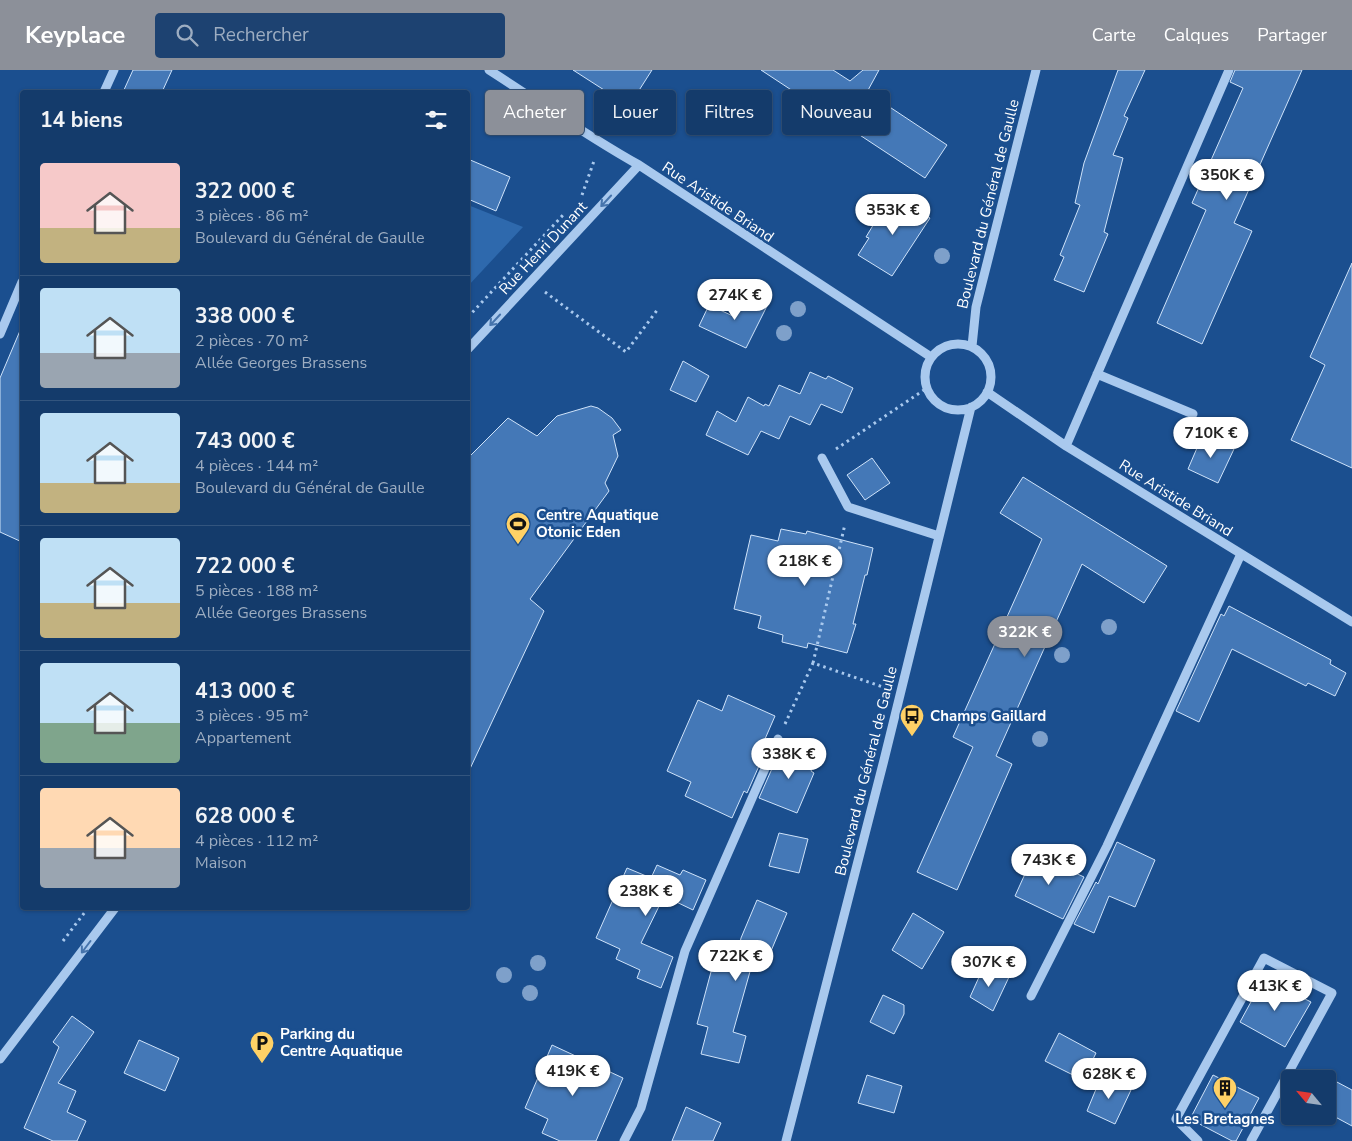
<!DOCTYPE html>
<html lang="fr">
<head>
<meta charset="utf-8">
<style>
  body { margin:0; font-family:"Nunito Sans",sans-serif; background:#1d4271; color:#f1f3f6; height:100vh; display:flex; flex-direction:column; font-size:19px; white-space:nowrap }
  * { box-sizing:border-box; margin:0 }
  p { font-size:16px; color:#9dadc1 }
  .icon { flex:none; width:28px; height:28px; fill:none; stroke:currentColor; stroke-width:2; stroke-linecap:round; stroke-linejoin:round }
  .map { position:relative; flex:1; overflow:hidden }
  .side { position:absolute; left:20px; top:20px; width:450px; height:820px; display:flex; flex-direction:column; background:#143b6b; border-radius:5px; box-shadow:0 1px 4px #0004,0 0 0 1px #33557e }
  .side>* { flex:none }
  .guide { position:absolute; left:485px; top:20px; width:475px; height:45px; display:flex; gap:10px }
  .needle { width:32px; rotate:299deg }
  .controls { position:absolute; left:1281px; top:1000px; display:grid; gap:10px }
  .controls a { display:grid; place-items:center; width:55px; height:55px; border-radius:5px; background:#143b6b; box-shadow:0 1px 4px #0004,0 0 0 1px #33557e; font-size:25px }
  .price { position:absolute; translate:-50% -42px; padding:0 11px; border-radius:18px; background:#fff; color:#222; font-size:16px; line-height:32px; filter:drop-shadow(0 1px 2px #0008) }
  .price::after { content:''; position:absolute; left:50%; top:30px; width:15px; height:11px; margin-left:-8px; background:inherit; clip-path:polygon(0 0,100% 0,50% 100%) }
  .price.on { background:#8c9099; color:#fff }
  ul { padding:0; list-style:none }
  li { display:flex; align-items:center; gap:15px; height:125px; padding:0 20px }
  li+li { border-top:1px solid #33557e }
  li span { display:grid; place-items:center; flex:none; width:140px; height:100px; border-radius:5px; color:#555 }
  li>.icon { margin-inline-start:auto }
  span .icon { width:60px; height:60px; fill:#fffc; stroke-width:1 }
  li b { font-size:21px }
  h2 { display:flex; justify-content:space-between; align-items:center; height:60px; padding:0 20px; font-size:21px }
  .pill { padding:0 18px; border-radius:5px; background:#143b6b; box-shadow:0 1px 4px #0004,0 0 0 1px #33557e; font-size:18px; line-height:45px }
  .pill.on { background:#8c9099; color:#fff }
  header { display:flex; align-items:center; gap:30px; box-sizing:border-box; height:70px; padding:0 25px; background:#8c9099; color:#fff }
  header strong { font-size:24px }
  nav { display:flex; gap:28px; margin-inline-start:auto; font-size:18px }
  .search { width:350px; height:45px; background:#1d4271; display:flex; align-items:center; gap:12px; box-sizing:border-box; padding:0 18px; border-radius:5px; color:#9dadc1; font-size:19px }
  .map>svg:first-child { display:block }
  .green { fill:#2e69ad }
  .building { fill:#4478b7; stroke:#cfe3fa }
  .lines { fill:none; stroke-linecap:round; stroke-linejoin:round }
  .path { stroke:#a9c9ee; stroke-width:3; stroke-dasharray:2.5 4; stroke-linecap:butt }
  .minor { stroke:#a9c9ee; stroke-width:9 }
  .tree { fill:#7ea0ca }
  .oneway { stroke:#4674ac }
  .labels { text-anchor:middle; stroke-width:5; stroke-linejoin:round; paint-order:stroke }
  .street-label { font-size:15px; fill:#fff; stroke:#1b4f8f }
  .poi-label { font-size:15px; font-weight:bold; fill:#fff; stroke:#1b4f8f; text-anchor:start }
</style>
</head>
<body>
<header>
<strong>Keyplace</strong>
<div class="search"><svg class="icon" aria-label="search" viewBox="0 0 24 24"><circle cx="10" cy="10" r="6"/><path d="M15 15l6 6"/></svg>Rechercher</div>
<nav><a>Carte</a><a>Calques</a><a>Partager</a></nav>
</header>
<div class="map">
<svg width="1352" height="1071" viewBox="0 0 1352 1071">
  <rect width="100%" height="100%" fill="#1b4f8f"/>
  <path class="green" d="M468,135L523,157L468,216Z"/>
  <path class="building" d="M133,0H172L162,22H123Z
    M573,0H652L629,36Z
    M761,0H833L850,11L863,0H879L867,22L947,75L925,108Z
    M1118,0H1145L1124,46L1128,48L1113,85L1123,88L1104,162L1108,164L1084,222L1054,210L1064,187L1060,185L1080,135L1075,133L1084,93Z
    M1235,0H1302L1234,153L1252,161L1202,274L1157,253L1206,140L1192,133L1243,18L1230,12Z
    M468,89L510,107L496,141L468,129Z
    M896,126L930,148L892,206L858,185L869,168L866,167L878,147L882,149Z
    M1352,193V398L1291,370L1325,295L1310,287Z
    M743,225L767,236L746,278L699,256L709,235L733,246Z
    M22,256V472L0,462V308Z
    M683,291L709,306L696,332L670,320Z
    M810,302L826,309L828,306L853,318L842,343L821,334L810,355L790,346L779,369L761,361L748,385L706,365L717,341L736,352L748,327L764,336L765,334L769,336L779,315L800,324Z
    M591,336L598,338L612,348L621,360L613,365L618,386L605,413L609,421L530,529L544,541L468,703V388L508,348L537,366L557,346Z
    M1203,364L1234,379L1218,413L1188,399Z
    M872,388L890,413L865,430L847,405Z
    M1023,407L1167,496L1144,533L1082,494L996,686L1012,694L957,820L917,802L973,677L953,667L1042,469L1000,443Z
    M781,459L806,464L807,461L873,478L867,505H865L853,554H856L847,583L808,573L807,578L782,572L783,565L758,558L761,546L734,539L751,465L778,471Z
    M1229,536L1331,590L1330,594L1346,603L1335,626L1308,613L1306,616L1232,579L1199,652L1176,641L1221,544L1224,546Z
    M728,625L775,646L765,669L770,671L747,723L744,721L732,748L685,726L691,712L667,701L698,630L722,641Z
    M782,676L816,690L811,701L814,703L797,743L759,728Z
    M779,763L808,769L799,803L769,796Z
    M1117,772L1155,790L1135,837L1109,826L1094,863L1074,854L1096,812L1098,814Z
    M1034,784L1084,807L1063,849L1015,826Z
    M657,795L680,805L683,800L706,810L693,840L664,826L641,873L673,887L661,918L637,908L640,900L616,889L620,879L596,868L627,798L651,808Z
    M757,830L787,843L763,900L751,898L733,962L746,966L739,993L701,984L708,957L697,954L719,872L739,877L741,868Z
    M913,843L944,862L922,899L892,880Z
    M984,896L1009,907L993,941L970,927Z
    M1264,908L1311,932L1285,977L1240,952Z
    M883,925L904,935V944L894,964L870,952Z
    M72,946L94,962L58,1013L76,1021L67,1042L86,1051L77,1071H53L24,1058L59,977L53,972Z
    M1059,963L1096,983L1083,1010L1045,991Z
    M139,970L179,988L165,1021L124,1003Z
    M552,975L623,1008L596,1071H560L542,1063L548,1049L525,1038Z
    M867,1005L902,1016L894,1043L858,1033Z
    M1213,1005L1259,1028L1236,1071H1232L1190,1049Z
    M1101,1007L1131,1020L1115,1054L1087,1041Z
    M1335,1011L1352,1020V1056L1328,1043V1025Z
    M686,1037L721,1053L713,1071H672Z"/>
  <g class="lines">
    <path class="path" d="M582,125L594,91
      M545,222L626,282L658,239
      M468,247L564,144
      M836,379L927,318
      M813,593L845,454
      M785,654L813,593L883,617
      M63,871L88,838"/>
    <path class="minor" d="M489,0C539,32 587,66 639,95L931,287
      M104,22L114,0
      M0,264L22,212
      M925 307a33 33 0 1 1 66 0a33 33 0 1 1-66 0Z
      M972,276L976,237L1036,0
      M468,279L639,95
      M1097,304L1193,344
      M987,322L1066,376L1352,552
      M1066,376L1229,0
      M822,388L848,437L939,466
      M1031,926L1107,776L1241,484
      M0,989L115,838
      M624,1071L641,1038L685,881L778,669
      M786,1071L884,690L971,337
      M1198,1071L1176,1049L1264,888L1332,923L1251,1071"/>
  </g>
  <g class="tree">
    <circle cx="942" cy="186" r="8"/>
    <circle cx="798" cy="239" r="8"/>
    <circle cx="784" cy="263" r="8"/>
    <circle cx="1109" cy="557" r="8"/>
    <circle cx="1062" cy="585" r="8"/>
    <circle cx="1040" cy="669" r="8"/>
    <circle cx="538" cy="893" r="8"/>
    <circle cx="504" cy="905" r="8"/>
    <circle cx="530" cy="923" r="8"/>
  </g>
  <defs><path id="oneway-shaft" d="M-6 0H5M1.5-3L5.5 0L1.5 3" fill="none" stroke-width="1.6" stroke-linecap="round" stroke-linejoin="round" transform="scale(1.25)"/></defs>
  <g class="oneway">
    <use href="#oneway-shaft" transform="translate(606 131) rotate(133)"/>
    <use href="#oneway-shaft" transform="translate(495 250) rotate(133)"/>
    <use href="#oneway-shaft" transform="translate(86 877) rotate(127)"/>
  </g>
  <defs>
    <symbol id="stadium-pin" viewBox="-11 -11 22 30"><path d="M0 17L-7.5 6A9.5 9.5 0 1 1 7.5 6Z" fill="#ffd166" stroke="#1b4f8f"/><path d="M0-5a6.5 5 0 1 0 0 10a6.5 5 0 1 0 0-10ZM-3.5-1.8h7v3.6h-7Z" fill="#111"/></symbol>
    <symbol id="bus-pin" viewBox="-11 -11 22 30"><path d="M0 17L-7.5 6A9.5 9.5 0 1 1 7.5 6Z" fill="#ffd166" stroke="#1b4f8f"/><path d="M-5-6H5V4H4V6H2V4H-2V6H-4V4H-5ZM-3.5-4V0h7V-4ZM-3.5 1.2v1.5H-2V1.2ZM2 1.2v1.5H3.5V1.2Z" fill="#111"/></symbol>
    <symbol id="parking-pin" viewBox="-11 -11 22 30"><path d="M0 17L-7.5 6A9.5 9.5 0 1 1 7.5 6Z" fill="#ffd166" stroke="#1b4f8f"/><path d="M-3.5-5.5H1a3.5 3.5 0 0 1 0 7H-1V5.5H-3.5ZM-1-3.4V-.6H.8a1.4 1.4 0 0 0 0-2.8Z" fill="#111"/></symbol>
    <symbol id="building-pin" viewBox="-11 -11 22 30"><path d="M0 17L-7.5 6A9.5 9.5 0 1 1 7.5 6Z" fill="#ffd166" stroke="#1b4f8f"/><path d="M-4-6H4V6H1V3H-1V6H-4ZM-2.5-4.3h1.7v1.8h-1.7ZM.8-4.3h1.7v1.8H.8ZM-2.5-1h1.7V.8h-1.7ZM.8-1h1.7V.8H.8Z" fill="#111"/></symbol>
  </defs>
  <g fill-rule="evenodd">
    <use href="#stadium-pin" x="504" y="440" width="28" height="38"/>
    <use href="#bus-pin" x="898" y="632" width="28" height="38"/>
    <use href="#parking-pin" x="248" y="959" width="28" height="38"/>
    <use href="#building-pin" x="1211" y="1004" width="28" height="38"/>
  </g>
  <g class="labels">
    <g class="street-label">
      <text transform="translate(718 132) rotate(34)" y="5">Rue Aristide Briand</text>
      <text transform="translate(988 134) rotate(-76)" y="5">Boulevard du Général de Gaulle</text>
      <text transform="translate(543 178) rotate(-47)" y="5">Rue Henri Dunant</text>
      <text transform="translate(1176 428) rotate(32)" y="5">Rue Aristide Briand</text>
      <text transform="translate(866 701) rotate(-76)" y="5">Boulevard du Général de Gaulle</text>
    </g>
    <g class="poi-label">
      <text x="536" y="450">Centre Aquatique<tspan x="536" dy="17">Otonic Eden</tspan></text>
      <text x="930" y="651">Champs Gaillard</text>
      <text x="280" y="969">Parking du<tspan x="280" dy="17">Centre Aquatique</tspan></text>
      <text x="1225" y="1054" text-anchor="middle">Les Bretagnes</text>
    </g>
  </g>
</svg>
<div class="controls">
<a><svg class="needle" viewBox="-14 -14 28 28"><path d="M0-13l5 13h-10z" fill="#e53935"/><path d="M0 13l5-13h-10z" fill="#9dadc1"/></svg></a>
</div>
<b class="price" style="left:1227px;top:131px">350K €</b>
<b class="price" style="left:893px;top:166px">353K €</b>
<b class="price" style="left:735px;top:251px">274K €</b>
<b class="price" style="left:1211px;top:389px">710K €</b>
<b class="price" style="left:805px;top:517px">218K €</b>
<b class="price on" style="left:1025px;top:588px">322K €</b>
<b class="price" style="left:789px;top:710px">338K €</b>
<b class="price" style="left:1049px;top:816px">743K €</b>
<b class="price" style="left:646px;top:847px">238K €</b>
<b class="price" style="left:736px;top:912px">722K €</b>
<b class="price" style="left:989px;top:918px">307K €</b>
<b class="price" style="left:1275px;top:942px">413K €</b>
<b class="price" style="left:573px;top:1027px">419K €</b>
<b class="price" style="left:1109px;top:1030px">628K €</b>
<div class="guide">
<a class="pill on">Acheter</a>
<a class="pill">Louer</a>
<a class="pill">Filtres</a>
<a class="pill">Nouveau</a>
</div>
<section class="side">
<h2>14 biens<svg class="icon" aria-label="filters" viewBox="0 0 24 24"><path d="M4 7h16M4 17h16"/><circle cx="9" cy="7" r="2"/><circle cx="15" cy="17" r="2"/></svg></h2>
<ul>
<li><span style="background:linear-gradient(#f6c9c9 65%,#c2b280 0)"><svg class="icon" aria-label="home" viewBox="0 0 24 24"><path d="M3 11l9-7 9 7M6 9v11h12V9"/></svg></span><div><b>322 000 €</b><p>3 pièces · 86 m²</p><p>Boulevard du Général de Gaulle</p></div></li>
<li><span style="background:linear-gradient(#bfe0f5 65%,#9aa5b1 0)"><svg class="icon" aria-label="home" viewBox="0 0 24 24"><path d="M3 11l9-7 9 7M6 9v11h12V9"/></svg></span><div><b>338 000 €</b><p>2 pièces · 70 m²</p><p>Allée Georges Brassens</p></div></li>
<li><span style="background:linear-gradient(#bfe0f5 70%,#c2b280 0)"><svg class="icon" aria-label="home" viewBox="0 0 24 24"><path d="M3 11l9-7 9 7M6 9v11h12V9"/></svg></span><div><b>743 000 €</b><p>4 pièces · 144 m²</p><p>Boulevard du Général de Gaulle</p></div></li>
<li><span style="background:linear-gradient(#bfe0f5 65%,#c2b280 0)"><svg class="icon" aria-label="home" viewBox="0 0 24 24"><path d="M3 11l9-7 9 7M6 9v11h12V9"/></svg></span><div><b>722 000 €</b><p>5 pièces · 188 m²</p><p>Allée Georges Brassens</p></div></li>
<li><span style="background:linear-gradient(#bfe0f5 60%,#7fa58c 0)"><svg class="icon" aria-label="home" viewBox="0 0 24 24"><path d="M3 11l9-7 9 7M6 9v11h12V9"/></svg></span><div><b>413 000 €</b><p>3 pièces · 95 m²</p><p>Appartement</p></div></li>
<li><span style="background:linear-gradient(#ffd9b3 60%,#9aa5b1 0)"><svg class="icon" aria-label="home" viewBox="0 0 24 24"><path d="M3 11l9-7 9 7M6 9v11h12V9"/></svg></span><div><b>628 000 €</b><p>4 pièces · 112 m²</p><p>Maison</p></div></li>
</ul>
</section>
</div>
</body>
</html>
